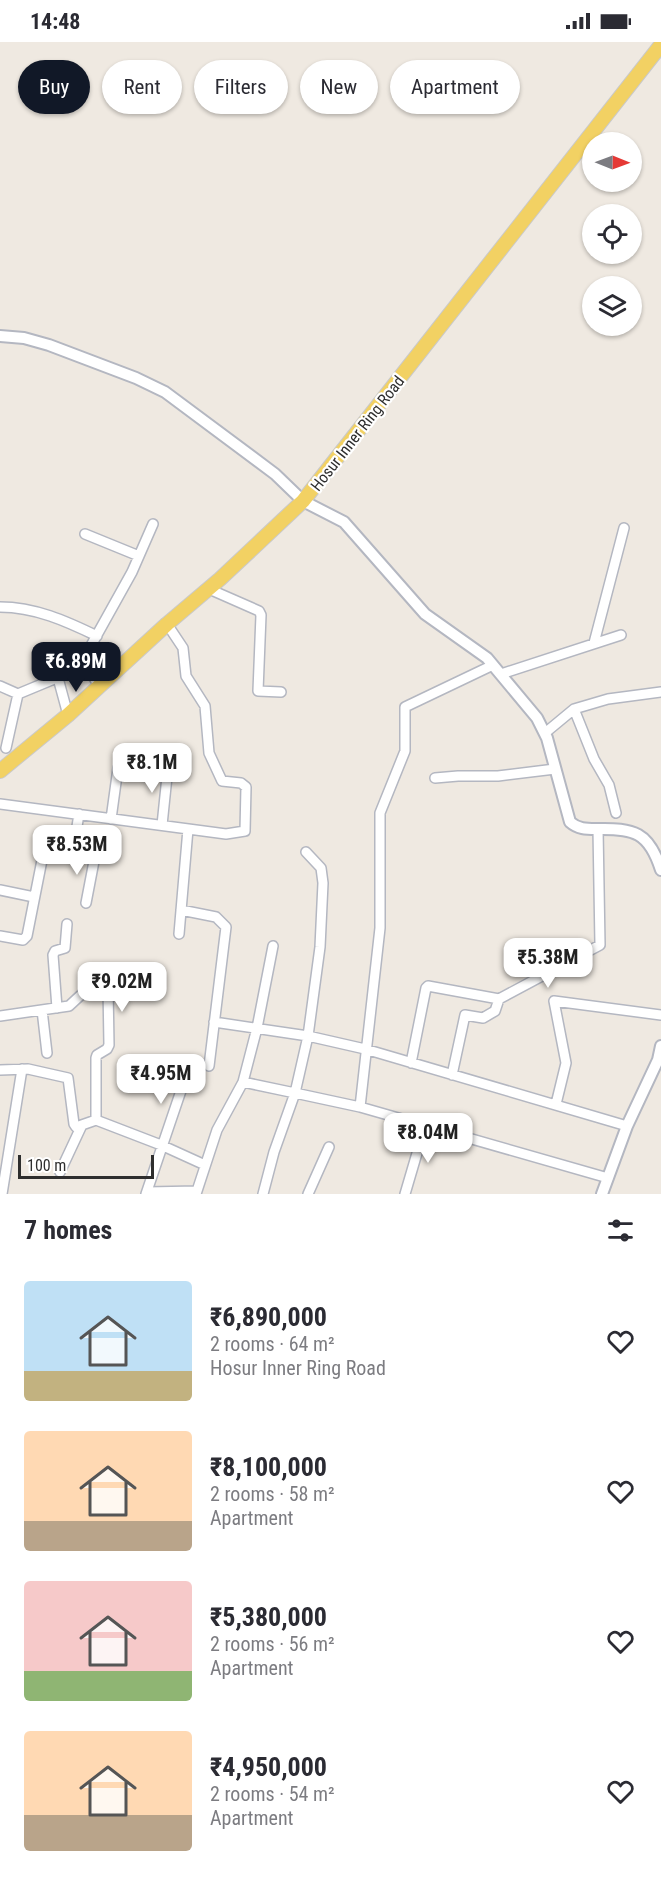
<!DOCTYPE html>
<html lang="en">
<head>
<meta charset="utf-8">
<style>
  body { margin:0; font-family:"Roboto Condensed",sans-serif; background:#f2f2f3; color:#2b2b33; height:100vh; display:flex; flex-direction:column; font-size:22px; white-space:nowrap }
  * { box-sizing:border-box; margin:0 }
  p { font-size:20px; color:#7c7c81 }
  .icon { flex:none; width:33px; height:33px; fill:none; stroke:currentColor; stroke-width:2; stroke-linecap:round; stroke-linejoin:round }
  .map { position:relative; height:1152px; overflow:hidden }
  .sheet { display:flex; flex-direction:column; background:#fff; flex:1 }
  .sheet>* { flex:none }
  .guide { position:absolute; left:18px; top:18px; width:626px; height:54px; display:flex; gap:12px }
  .needle { width:39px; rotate:91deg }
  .controls { position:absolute; left:582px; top:90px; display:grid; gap:12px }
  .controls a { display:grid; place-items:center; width:60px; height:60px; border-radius:50%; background:#fff; box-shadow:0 2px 4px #0004; font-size:30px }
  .scale { position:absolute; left:18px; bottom:15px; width:136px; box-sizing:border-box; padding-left:6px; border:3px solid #2e2e2e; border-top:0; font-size:16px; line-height:21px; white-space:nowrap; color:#2e2e2e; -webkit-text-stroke:4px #fff; paint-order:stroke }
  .price { position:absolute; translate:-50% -51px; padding:0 14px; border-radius:12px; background:#fff; color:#222; font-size:20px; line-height:39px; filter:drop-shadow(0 2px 3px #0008) }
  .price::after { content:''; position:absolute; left:50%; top:36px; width:18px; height:14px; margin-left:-9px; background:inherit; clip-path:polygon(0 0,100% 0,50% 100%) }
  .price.selected { background:#111827; color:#fff }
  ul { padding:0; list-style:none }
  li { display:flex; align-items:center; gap:18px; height:150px; padding:0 24px }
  li span { display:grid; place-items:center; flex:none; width:168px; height:120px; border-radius:6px; color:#555 }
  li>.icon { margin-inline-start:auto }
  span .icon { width:72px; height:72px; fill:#fffc; stroke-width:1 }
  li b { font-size:26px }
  h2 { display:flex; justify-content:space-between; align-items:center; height:72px; padding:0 24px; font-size:26px }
  .tag { padding:0 21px; border-radius:27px; background:#fff; box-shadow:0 2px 4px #0004; font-size:21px; line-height:54px }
  .tag.selected { background:#111827; color:#fff }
  .status { display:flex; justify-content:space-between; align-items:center; height:42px; padding:0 30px; background:#fff; direction:ltr }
  .status svg { height:16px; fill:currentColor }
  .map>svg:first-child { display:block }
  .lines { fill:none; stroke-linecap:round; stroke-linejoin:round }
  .minor-casing { stroke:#b4b7c1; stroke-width:12 }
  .tertiary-casing { stroke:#b4b7c1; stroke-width:14 }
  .primary-casing { stroke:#c9c9c9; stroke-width:16 }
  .minor { stroke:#fff; stroke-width:9 }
  .tertiary { stroke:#fff; stroke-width:10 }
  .primary { stroke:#f2d163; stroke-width:14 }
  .labels { text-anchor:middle; stroke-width:4.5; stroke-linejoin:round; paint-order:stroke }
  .street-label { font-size:16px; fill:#2e2e2e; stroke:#fff }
</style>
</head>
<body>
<div class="status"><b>14:48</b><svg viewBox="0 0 49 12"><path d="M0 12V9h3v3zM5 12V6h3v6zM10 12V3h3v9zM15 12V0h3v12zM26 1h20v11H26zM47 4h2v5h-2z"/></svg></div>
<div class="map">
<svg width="661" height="1152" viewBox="0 0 661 1152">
  <rect width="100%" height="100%" fill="#efe9e1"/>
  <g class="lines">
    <defs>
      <path id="minor" d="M85,492L139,514
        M209,547L259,569L261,573L258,649L281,650
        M0,565C35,565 66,579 97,594
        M594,601L624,486
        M83,618L99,644
        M501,632L621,593
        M58,636L68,673
        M0,644L18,652
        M574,667L594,717L609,743L616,771
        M545,691L574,667L608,657L661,650
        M6,706L18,652L71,630L83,618L132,530L153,482
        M435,736L458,734H498L555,727
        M0,762L226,792L245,789L246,745L241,741L222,739L209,711L205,664L186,634L183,606L167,582
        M111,777L118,726
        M162,783L168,725
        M74,803L91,807L95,814L86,861
        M306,810L321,826L323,841L320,905L308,994L295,1051L360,1065L608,1136
        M0,848L34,855
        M181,868L216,875L226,885L209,1024
        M179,892L188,787
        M0,894L23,898L27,894L45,803L48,801L74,803L79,772
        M108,945L110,933L113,928L144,927
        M57,966L53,913L55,909L65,906L67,882
        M42,968L47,1011
        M0,974L69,964L83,951L108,945L109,1003L107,1007L97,1013L96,1016V1078L161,1103L205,1123
        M214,980L308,994L365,1007L627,1084
        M411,1021L426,946L428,944L499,957
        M0,1028L28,1027L68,1036L74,1082L76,1085L96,1078
        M452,1033L465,973L483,976L495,969L499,957L600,903L598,787
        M243,1040L295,1051L274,1110L263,1152
        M556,1062L566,1021L554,959L661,973
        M360,1065L380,886V771L405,709V665L493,623
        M60,1130L82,1083
        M147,1150L197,1149
        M2,1152L22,1027
        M146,1152L187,1031
        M196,1152L217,1088L243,1040L257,986L273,904
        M308,1152L329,1105
        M405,1152L425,1084"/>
      <path id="tertiary" d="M0,294L24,296L49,303L136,336L165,350L275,432L303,459L344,480L425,572L487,616L537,676L547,696L570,780C578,787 586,787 596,787C634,786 649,790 661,828
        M602,1152L627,1084L658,1018L661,1004"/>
      <path id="primary" d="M0,729L68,673L167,582L220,537L303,459L661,3"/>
    </defs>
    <use href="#minor" class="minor-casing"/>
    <use href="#tertiary" class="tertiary-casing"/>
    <use href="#primary" class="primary-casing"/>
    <use href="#minor" class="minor"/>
    <use href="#tertiary" class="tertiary"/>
    <use href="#primary" class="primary"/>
  </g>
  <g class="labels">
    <g class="street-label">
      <text transform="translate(357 391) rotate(-52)" y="6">Hosur Inner Ring Road</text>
    </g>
  </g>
</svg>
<div class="controls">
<a><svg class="needle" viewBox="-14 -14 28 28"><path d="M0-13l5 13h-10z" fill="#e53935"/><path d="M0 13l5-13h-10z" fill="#7c7c81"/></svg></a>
<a><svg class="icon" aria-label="locate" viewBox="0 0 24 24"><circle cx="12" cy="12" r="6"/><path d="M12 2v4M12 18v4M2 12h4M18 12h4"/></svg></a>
<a><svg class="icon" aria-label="layers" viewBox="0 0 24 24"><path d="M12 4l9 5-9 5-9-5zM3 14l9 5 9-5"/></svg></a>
</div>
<div class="scale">100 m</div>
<b class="price selected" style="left:76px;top:651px">₹6.89M</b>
<b class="price" style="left:152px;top:752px">₹8.1M</b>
<b class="price" style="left:77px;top:834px">₹8.53M</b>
<b class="price" style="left:548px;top:947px">₹5.38M</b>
<b class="price" style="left:122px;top:971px">₹9.02M</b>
<b class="price" style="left:161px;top:1063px">₹4.95M</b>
<b class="price" style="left:428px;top:1122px">₹8.04M</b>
<div class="guide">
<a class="tag selected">Buy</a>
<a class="tag">Rent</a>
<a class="tag">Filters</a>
<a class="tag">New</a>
<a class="tag">Apartment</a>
</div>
</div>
<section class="sheet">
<h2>7 homes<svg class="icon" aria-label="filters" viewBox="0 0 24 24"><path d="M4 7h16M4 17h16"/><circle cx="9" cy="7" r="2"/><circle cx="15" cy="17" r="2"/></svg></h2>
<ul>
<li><span style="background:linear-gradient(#bfe0f5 75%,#c2b280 0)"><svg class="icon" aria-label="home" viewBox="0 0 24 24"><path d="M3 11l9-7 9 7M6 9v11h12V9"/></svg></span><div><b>₹6,890,000</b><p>2 rooms · 64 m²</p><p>Hosur Inner Ring Road</p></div><svg class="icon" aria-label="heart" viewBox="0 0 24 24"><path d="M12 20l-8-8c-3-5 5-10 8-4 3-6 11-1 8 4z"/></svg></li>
<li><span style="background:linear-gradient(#ffd9b3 75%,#b9a48a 0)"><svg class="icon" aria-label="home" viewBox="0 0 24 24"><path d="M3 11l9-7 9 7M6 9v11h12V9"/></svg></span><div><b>₹8,100,000</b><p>2 rooms · 58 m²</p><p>Apartment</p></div><svg class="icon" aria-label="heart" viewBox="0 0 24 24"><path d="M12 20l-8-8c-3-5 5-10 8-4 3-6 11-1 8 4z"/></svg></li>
<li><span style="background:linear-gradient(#f6c9c9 75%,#8fb573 0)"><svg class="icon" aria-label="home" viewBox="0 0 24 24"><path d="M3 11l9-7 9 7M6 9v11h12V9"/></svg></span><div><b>₹5,380,000</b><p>2 rooms · 56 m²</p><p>Apartment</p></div><svg class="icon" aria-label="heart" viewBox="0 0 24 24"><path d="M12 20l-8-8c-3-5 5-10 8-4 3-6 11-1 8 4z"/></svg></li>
<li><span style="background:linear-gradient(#ffd9b3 70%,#b9a48a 0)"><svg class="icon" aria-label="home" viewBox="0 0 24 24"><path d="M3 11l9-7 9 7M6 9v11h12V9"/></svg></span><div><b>₹4,950,000</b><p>2 rooms · 54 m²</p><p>Apartment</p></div><svg class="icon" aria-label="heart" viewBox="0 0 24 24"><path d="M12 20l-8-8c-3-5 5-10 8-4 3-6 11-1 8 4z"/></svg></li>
</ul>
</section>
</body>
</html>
